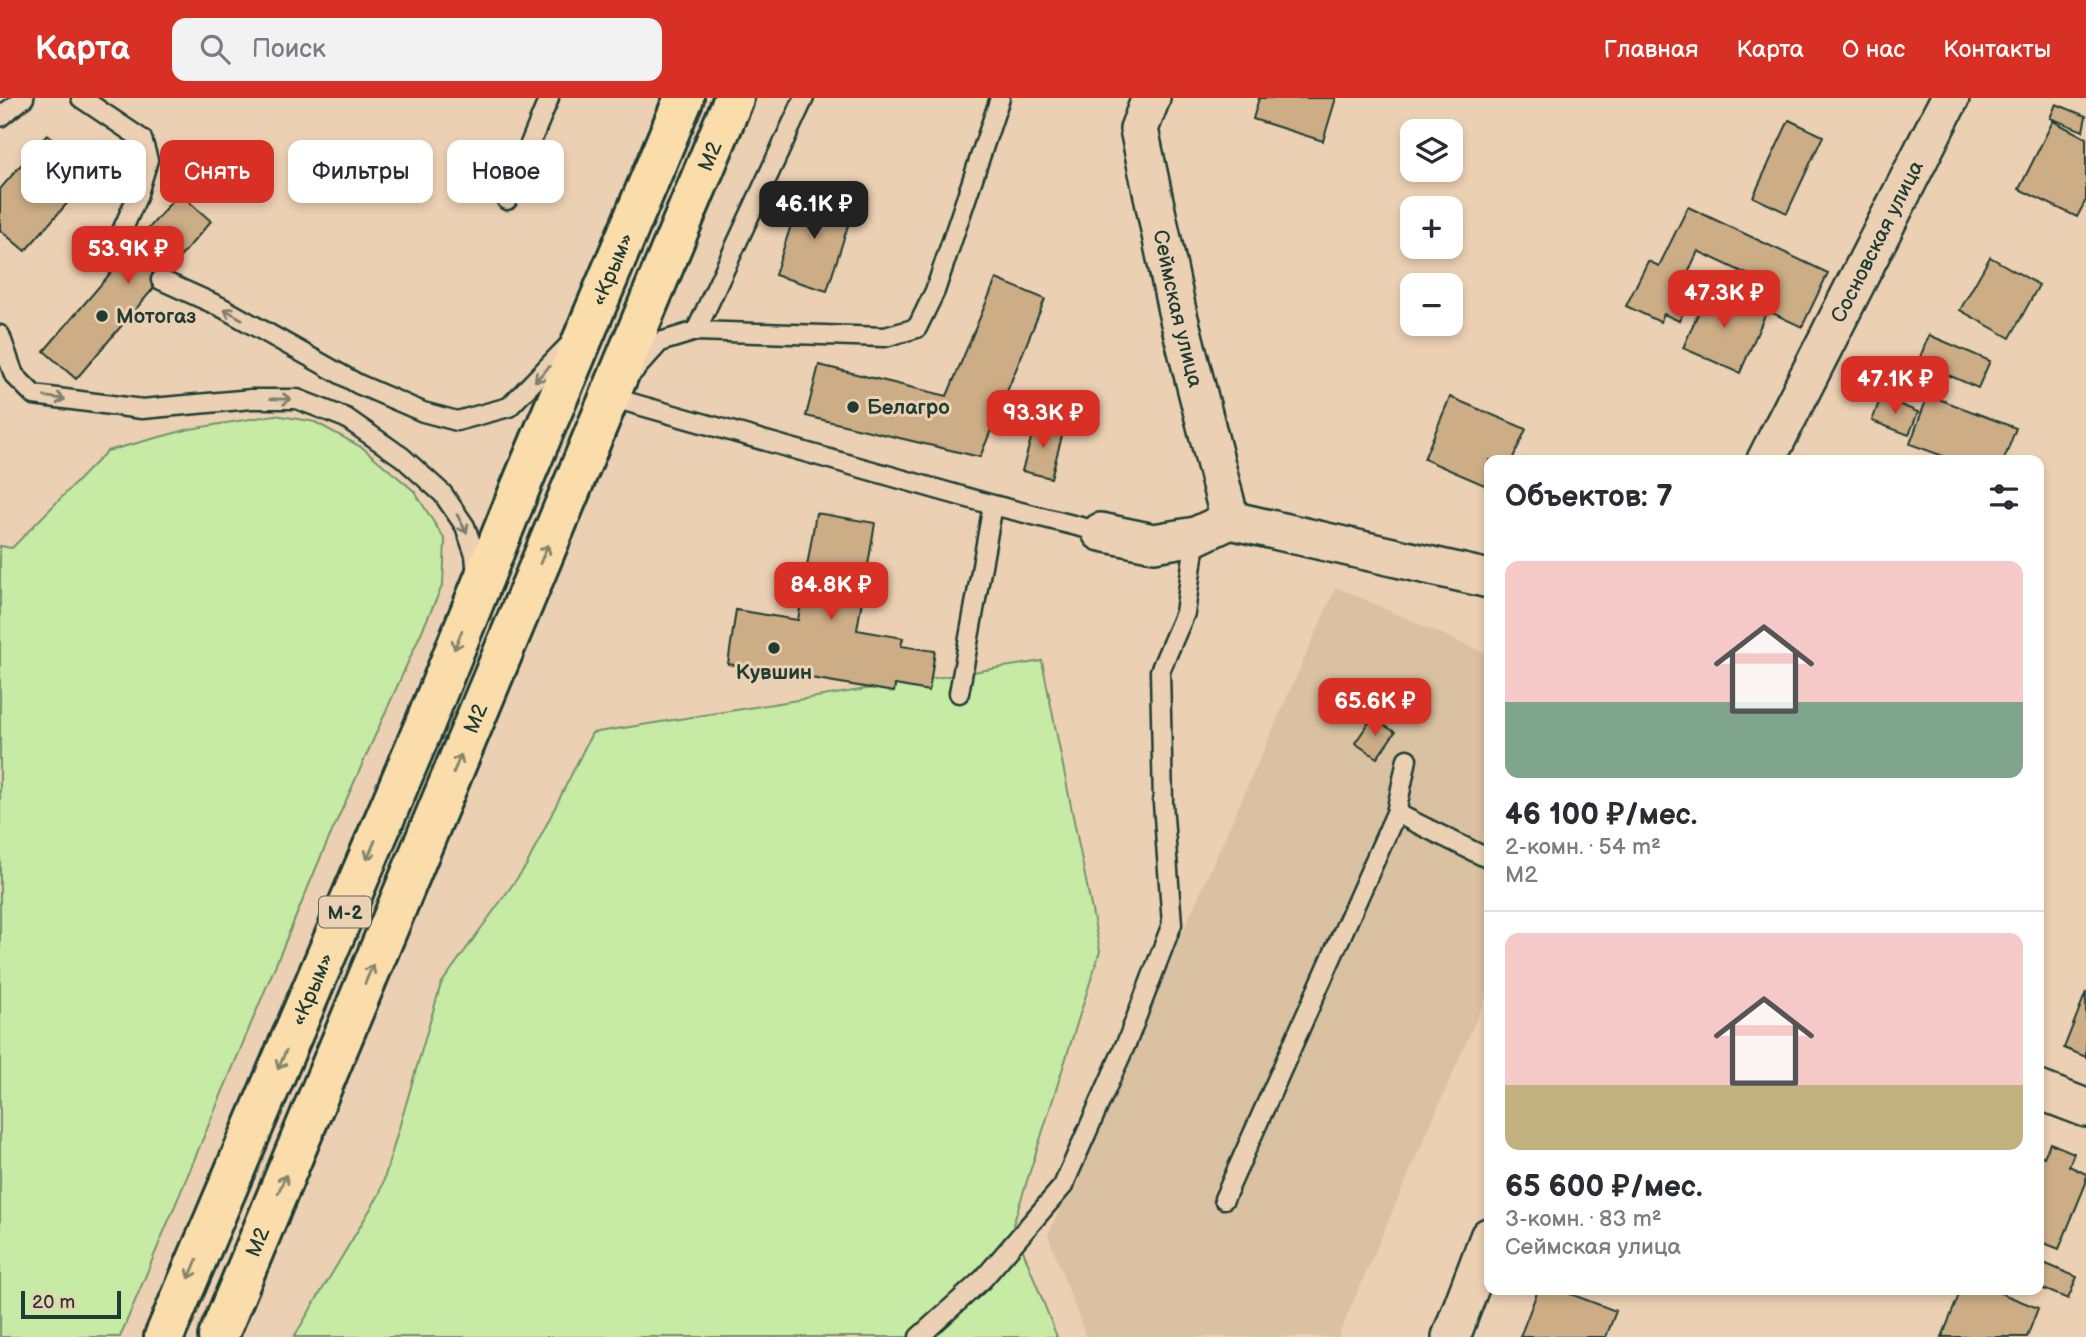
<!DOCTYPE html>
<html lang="ru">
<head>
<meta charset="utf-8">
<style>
  body { margin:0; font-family:"Balsamiq Sans",sans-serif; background:#f2f2f3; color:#2b2b33; height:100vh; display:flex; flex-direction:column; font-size:26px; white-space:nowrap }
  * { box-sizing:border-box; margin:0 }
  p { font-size:23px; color:#7c7c81 }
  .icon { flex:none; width:38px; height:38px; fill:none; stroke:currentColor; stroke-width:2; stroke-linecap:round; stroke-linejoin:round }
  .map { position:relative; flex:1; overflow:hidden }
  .side { position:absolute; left:1484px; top:357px; width:560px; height:840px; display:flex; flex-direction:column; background:#fff; border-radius:14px; box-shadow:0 4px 10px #0003 }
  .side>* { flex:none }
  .banner { position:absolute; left:21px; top:42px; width:665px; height:63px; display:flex; gap:14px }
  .fabs { position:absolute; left:1400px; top:21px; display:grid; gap:14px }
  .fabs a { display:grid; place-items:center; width:63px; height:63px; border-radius:14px; background:#fff; box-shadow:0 4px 10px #0003; font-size:35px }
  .scale { position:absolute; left:21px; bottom:18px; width:100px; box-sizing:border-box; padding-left:7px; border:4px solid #1f3d34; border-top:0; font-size:19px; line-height:24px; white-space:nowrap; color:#1f3d34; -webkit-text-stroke:5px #ecd0b3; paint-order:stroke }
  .price { position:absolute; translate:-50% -60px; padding:0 16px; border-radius:14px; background:#d93025; color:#fff; font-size:23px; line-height:46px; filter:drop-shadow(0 2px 4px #0008) }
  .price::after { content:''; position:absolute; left:50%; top:42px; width:21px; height:16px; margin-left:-10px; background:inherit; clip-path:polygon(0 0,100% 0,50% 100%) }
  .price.current { background:#222; color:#fff }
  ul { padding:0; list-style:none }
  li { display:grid; align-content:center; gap:14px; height:371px; padding:0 21px }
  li+li { border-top:2px solid #e1e1e2 }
  li span { display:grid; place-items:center; height:217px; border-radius:14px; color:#555 }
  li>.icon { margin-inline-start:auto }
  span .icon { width:126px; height:126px; fill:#fffc; stroke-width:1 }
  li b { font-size:30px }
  h2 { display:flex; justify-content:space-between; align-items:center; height:84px; padding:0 21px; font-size:30px }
  .chip { padding:0 24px; border-radius:14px; background:#fff; box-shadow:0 4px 10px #0003; font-size:24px; line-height:63px }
  .chip.current { background:#d93025; color:#fff }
  header { display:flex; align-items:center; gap:42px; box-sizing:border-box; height:98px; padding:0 35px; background:#d93025; color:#fff }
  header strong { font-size:33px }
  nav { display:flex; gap:38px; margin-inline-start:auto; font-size:24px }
  .search { width:490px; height:63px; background:#f2f2f3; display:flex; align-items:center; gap:18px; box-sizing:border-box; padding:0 24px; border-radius:14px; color:#7c7c81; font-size:26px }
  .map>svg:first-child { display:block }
  .built { fill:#dac1a1 }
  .green { fill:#c7eba4; stroke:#73946c; stroke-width:2 }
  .building { fill:#ccad86; stroke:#1f3d34; stroke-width:2 }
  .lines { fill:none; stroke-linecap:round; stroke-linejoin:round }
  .lane-casing { stroke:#1f3d34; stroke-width:23 }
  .street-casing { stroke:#1f3d34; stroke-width:42 }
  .highway-casing { stroke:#1f3d34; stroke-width:44 }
  .lane { stroke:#ecd0b3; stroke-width:18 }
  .street { stroke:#ecd0b3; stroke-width:37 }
  .highway { stroke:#faddab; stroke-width:38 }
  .oneway { stroke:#7b7f6d }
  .oneway2 { stroke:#82856a }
  .poi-dot { fill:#1f3d34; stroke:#ecd0b3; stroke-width:2.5 }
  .labels { text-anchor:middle; stroke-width:6; stroke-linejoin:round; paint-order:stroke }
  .shield { fill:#ecd0b3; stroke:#5c695a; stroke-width:2 }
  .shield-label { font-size:19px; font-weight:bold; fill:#1f3d34 }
  .street-label { font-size:21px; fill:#1f3d34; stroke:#ecd0b3 }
  .poi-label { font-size:21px; font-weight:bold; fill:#1f3d34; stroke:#ecd0b3; text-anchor:start }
</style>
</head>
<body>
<header>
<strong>Карта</strong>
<div class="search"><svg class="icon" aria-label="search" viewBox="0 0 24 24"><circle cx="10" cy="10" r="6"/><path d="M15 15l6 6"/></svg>Поиск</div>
<nav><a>Главная</a><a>Карта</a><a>О нас</a><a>Контакты</a></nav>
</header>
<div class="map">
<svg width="2086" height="1239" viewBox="0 0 2086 1239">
  <rect width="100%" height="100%" fill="#ecd0b3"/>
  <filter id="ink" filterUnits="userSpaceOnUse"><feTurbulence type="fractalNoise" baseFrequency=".0143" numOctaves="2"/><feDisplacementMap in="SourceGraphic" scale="14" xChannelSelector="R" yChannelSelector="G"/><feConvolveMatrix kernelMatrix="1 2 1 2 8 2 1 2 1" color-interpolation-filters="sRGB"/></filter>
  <g filter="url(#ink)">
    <path class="built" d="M1336,489L1489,557V892L1338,1239H1086L1048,1137Z"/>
    <path class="green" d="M275,317L315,324L363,350L414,393L445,442L443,486L322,756L120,1239H0V448L12,450L107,353L190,331Z
      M1042,563L1100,853L1013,1127L1057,1239H294L380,1095L441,886L526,768L592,635Z"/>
    <path class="building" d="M1259,0H1336L1323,43L1253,21Z
      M2056,6L2086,18L2083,33L2050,20Z
      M1789,22L1823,38L1787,115L1753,99Z
      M2053,23L2086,40V102L2077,119L2019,91Z
      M47,37L93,76L25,153L0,132V91Z
      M802,93L854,109L827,193L775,177Z
      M179,95L211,123L76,281L44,253Z
      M1688,109L1828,175L1802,229L1743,201L1753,179L1698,153L1686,179L1697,185L1679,223L1664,216L1660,224L1626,208L1648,163L1659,168Z
      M1990,159L2039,187L2010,240L1960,212Z
      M996,181L1045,201L980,359L806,318L819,267L947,298Z
      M1709,190L1766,215L1740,275L1683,250Z
      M1929,237L1990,263L1978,290L1918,264Z
      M1928,297L2016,330L2004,362H1954L1910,346Z
      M1450,299L1526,331L1512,362H1489V389L1424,361Z
      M1881,299L1918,314L1909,337L1872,323Z
      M1036,323L1064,330L1051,380L1022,373Z
      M816,415L875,425L857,532L903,540L901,548L935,553L929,593L895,587L894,594L728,566L736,512L798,522Z
      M1372,620L1395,634L1377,660L1355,645Z
      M2086,894V959L2064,950Z
      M2050,1045L2074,1055L2069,1068L2086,1076V1085L2059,1151L2039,1143V1056L2044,1059Z
      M2039,1163L2077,1179L2068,1201L2039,1189Z
      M1538,1192H1560L1616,1213L1606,1239H1520Z
      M1961,1192H1993L2038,1210L2027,1239H1942Z"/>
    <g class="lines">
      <defs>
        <path id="lane" d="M81,0L142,41L148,62L137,99L121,135L128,156
          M0,19L24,0
          M507,102L549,0
          M161,182L221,209L358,286L423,314L457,323L509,309L567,249
          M696,233L804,0
          M0,237L14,277L34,297L142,311L252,301H297L346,320L402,359L443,396L465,428L475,457L477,478
          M632,275L660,244L696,233L885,239L917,230L935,193L1000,0
          M613,295L610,299L993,407L1101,434
          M959,595L993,407
          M1396,715L1489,761
          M1224,1101L1396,715L1407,661
          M919,1239L983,1181L1063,1088L1128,941L1172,826L1163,705L1160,573L1185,515L1196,438"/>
        <g id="street">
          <path id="s1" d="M1151,0L1139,31L1177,213L1230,422"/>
          <path id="s2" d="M1766,362L1950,0"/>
          <path d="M1101,434L1154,445L1196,438L1230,422L1489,481"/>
          <path d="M2039,992L2086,1010"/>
          <path d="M1451,1239L1489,1139"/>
        </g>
        <g id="highway">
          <path id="s3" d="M164,1239L424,628L521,388L684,0"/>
          <path id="s4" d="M218,1239L734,0"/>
        </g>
      </defs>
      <use href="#lane" class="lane-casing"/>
      <use href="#street" class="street-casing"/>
      <use href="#highway" class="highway-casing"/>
      <use href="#lane" class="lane"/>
      <use href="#street" class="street"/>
      <use href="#highway" class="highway"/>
    </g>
    <defs><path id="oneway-shaft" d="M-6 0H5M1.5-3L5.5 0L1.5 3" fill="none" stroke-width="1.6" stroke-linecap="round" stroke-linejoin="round" transform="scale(1.75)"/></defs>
    <g class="oneway">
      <use href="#oneway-shaft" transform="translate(233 216) rotate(-150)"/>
      <use href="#oneway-shaft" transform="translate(542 276) rotate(134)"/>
      <use href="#oneway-shaft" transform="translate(55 300) rotate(7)"/>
      <use href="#oneway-shaft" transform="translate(281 301) rotate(1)"/>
      <use href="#oneway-shaft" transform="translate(462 426) rotate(62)"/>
    </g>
    <g class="oneway2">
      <use href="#oneway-shaft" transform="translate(544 456) rotate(-67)"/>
      <use href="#oneway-shaft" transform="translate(458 542) rotate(112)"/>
      <use href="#oneway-shaft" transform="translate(457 666) rotate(-67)"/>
      <use href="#oneway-shaft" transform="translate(371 752) rotate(113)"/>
      <use href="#oneway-shaft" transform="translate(369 876) rotate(-67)"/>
      <use href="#oneway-shaft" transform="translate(282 962) rotate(113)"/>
      <use href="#oneway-shaft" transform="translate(282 1086) rotate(-67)"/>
      <use href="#oneway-shaft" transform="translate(193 1171) rotate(113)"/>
    </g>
  </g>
  <g class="poi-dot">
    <circle cx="102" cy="218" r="7"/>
    <circle cx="853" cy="309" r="7"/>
    <circle cx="774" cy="550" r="7"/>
  </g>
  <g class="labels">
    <rect class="shield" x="319" y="798.5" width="52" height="31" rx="5"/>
    <g class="shield-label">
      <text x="345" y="821">М-2</text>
    </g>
    <g class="street-label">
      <text dy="7" stroke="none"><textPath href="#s4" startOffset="1279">М2</textPath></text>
      <text dy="7" stroke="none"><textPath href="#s2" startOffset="245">Сосновская улица</textPath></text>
      <text dy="7" stroke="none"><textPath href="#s3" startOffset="1158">«Крым»</textPath></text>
      <text dy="7" stroke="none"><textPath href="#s1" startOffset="217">Сеймская улица</textPath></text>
      <text dy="7" stroke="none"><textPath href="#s4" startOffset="670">М2</textPath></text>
      <text dy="7" stroke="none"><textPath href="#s3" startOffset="378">«Крым»</textPath></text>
      <text dy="7" stroke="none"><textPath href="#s4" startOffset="103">М2</textPath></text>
    </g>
    <g class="poi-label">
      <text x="116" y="225">Мотогаз</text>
      <text x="867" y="316">Белагро</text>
      <text x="774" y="581" text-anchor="middle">Кувшин</text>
    </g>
  </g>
</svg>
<div class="fabs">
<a><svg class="icon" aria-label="layers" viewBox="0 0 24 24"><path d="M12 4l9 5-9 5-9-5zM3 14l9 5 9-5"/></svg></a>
<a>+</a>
<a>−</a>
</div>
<div class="scale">20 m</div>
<b class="price current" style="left:814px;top:143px">46.1K ₽</b>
<b class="price" style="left:128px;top:188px">53.9K ₽</b>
<b class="price" style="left:1724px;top:232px">47.3K ₽</b>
<b class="price" style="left:1895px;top:318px">47.1K ₽</b>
<b class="price" style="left:1043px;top:352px">93.3K ₽</b>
<b class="price" style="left:831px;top:524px">84.8K ₽</b>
<b class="price" style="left:1375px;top:640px">65.6K ₽</b>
<div class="banner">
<a class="chip">Купить</a>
<a class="chip current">Снять</a>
<a class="chip">Фильтры</a>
<a class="chip">Новое</a>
</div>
<section class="side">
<h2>Объектов: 7<svg class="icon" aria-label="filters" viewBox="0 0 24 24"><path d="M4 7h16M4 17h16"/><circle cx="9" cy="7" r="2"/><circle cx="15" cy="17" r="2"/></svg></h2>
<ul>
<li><span style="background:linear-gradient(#f6c9c9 65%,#7fa58c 0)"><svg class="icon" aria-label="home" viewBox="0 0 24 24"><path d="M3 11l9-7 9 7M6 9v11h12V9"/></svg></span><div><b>46 100 ₽/мес.</b><p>2-комн. · 54 m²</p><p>М2</p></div></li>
<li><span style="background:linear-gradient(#f6c9c9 70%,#c2b280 0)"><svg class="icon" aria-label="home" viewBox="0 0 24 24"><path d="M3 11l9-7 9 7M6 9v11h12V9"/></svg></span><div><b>65 600 ₽/мес.</b><p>3-комн. · 83 m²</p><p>Сеймская улица</p></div></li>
</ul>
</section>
</div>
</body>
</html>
